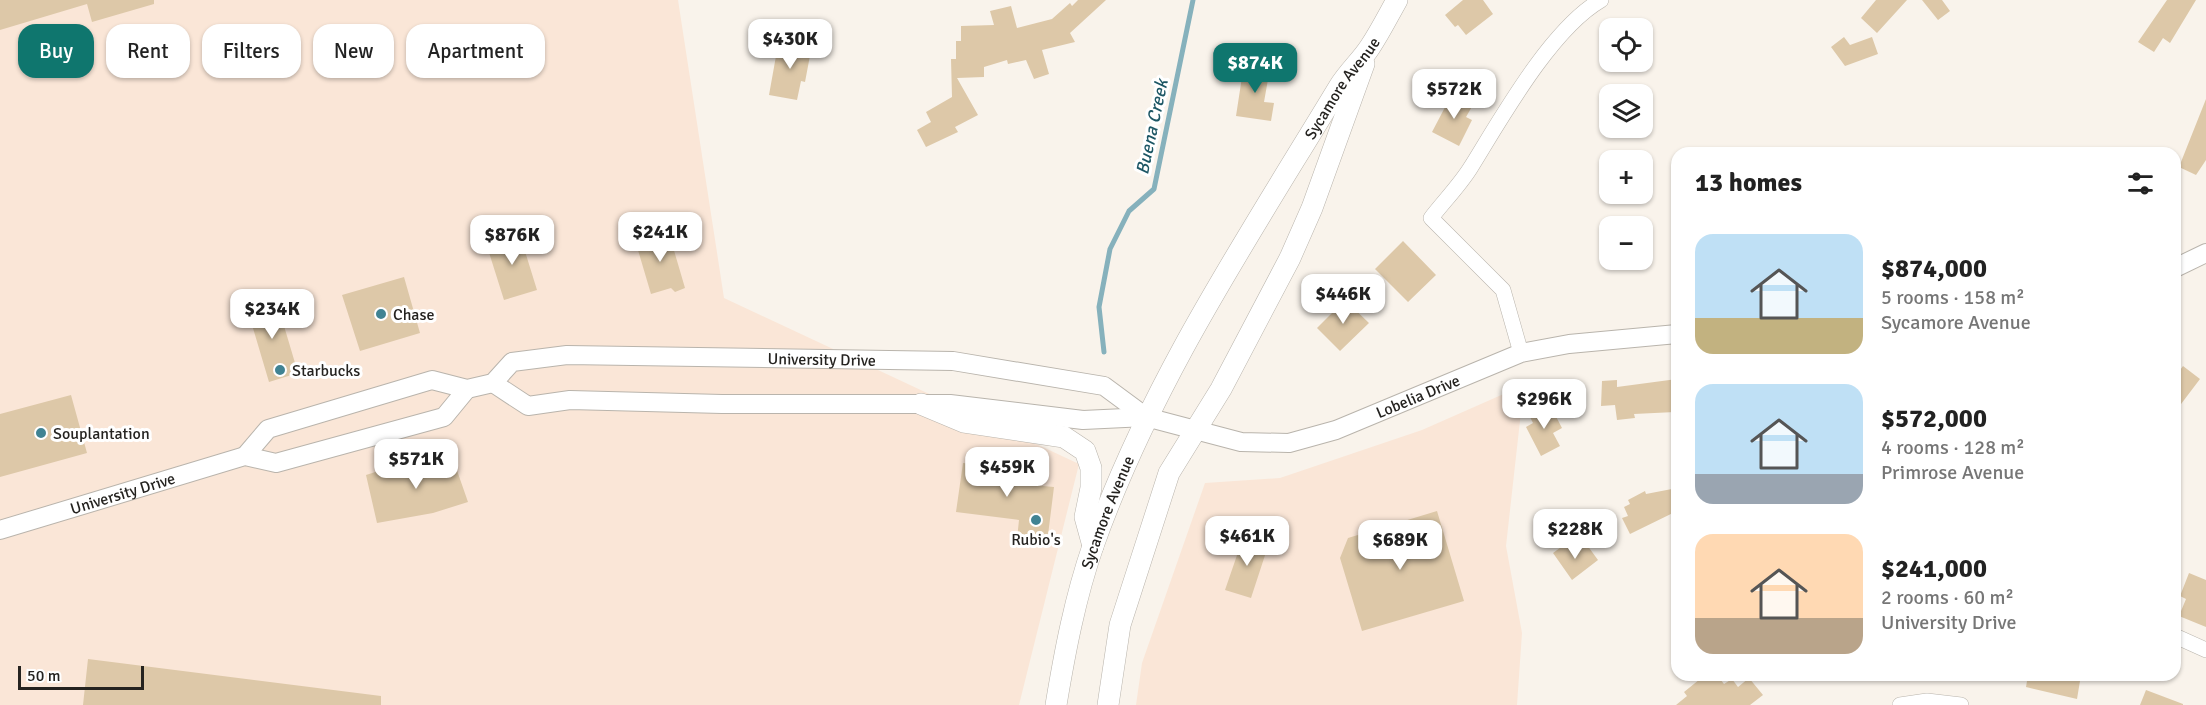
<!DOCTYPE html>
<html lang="en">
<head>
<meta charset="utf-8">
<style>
  body { margin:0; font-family:Signika,sans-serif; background:#f6f6f6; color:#222; height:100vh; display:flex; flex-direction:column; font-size:22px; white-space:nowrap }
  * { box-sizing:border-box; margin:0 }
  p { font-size:20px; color:#767676 }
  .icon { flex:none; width:33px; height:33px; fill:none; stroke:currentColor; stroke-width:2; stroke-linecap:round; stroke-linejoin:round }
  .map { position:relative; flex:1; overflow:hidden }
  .drawer { position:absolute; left:1671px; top:147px; width:510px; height:534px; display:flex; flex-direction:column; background:#fff; border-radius:18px; box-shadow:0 2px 4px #0004 }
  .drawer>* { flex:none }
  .top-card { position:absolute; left:18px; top:24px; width:570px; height:54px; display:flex; gap:12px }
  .controls { position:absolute; left:1599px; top:18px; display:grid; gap:12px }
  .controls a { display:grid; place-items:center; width:54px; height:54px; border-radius:12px; background:#fff; box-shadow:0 2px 4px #0004; font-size:30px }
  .scale { position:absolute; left:18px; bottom:15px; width:126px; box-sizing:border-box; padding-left:6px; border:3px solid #252320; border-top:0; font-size:16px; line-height:21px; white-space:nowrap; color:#252320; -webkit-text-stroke:4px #fff; paint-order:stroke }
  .price { position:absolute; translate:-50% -51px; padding:0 14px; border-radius:12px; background:#fff; color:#222; font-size:20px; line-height:39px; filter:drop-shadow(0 2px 3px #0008) }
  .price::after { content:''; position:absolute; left:50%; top:36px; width:18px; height:14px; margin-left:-9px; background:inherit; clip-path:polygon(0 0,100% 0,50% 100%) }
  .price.current { background:#0f766e; color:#fff }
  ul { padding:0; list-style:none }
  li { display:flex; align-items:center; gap:18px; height:150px; padding:0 24px }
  li span { display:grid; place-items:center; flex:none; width:168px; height:120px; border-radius:18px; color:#555 }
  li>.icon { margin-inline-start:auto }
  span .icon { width:72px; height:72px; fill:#fffc; stroke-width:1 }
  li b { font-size:26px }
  h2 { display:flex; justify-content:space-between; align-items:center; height:72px; padding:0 24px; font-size:26px }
  .chip { padding:0 21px; border-radius:18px; background:#fff; box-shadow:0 2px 4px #0004; font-size:21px; line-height:54px }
  .chip.current { background:#0f766e; color:#fff }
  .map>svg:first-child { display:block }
  .commercial { fill:#fae6d7 }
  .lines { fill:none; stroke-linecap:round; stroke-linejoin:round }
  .stream { stroke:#86b1bc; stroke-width:5 }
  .building { fill:#ddc8a8 }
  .minor-casing { stroke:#b9b4ac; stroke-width:16 }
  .tertiary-casing { stroke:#b9b4ac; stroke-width:20 }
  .secondary-casing { stroke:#b9b4ac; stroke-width:22 }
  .minor { stroke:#fff; stroke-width:15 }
  .tertiary { stroke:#fff; stroke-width:18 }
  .secondary { stroke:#fff; stroke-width:21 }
  .poi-dot { fill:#408393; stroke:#fff; stroke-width:2 }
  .labels { text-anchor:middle; stroke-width:6; stroke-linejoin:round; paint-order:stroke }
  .street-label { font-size:16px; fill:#252320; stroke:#fff }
  .poi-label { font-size:16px; fill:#252320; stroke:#fff; text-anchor:start }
  .water-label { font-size:18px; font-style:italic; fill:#1d5765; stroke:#fff }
</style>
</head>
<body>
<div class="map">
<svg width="2206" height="705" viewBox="0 0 2206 705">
  <rect width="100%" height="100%" fill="#f9f3eb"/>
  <path class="commercial" d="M0,0H678L724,298L1079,464L1019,705H0Z
    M1524,385L1506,546L1522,633L1517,705H1136L1142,663L1205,483L1280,478L1422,430Z"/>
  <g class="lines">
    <path class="stream" d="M1104,352L1099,307L1110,249L1129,211L1154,189L1193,0"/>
  </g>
  <path class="building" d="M0,0H154V4L92,22L87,4L0,30Z
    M1078,0H1106L1070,33L1075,42L1042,50L1049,74L1034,79L1026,60L1008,64L1007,60L984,67V77L957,78L978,115L955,127L958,132L926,147L917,130L931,122L926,112L952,97L951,59H956V41H961V26L994,25L990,11L1011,6L1017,28L1052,19L1070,3L1072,6Z
    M1463,0H1483L1493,14L1466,35L1458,25L1455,27L1445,15Z
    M1876,0H1907L1877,33L1861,18Z
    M1922,0H1942L1950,11L1938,20Z
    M2167,0H2196L2170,43L2163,38L2154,52L2138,42Z
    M1844,37L1850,45L1872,37L1878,54L1845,66L1831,47Z
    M784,40L812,45L805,82L801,81L797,100L769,95L776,56L781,57Z
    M1244,64L1270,68L1264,102L1274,103L1271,121L1236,116Z
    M1453,92L1474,103L1466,117L1472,120L1459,146L1432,132Z
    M2206,99V160L2196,175L2179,167Z
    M668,230L685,288L675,292L671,288L651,294L635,240Z
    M519,232L537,290L504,300L486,243Z
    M1403,241L1436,275L1408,302L1375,269Z
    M404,277L420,333L360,351L342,295Z
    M276,299L298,373L269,382L247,308Z
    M1345,300L1369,323L1340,351L1317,328Z
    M2183,366L2200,379L2175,412V377Z
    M1677,379L1675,412L1634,414L1635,418L1617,420L1615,405L1601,406L1602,381L1617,380V387Z
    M71,395L87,453L0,477V414Z
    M1550,405L1562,428L1553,433L1560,446L1541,456L1526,427L1533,423L1529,415Z
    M446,455L453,459L468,502L433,513L377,523L366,475L388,468L391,472L403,465L404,467Z
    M963,463L1034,471L1032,485L1054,487L1047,543L1017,539L1019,520L956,512Z
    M1677,488V511L1630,534L1622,518L1628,516L1624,507L1630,504L1628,500L1645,491L1646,494Z
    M1437,511L1464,601L1362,631L1340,558L1348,538Z
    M1244,535L1269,543L1251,598L1225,590Z
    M1568,542L1576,553L1587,545L1598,560L1572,580L1553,553Z
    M2189,573L2206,580V627L2179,616L2186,599L2180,596Z
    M88,659L381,696V705H83Z
    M1705,675H1717L1724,684L1732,679L1738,687L1749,678L1763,695L1750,705H1676L1687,696L1684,692Z
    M2028,675H2081L2077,699L2026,687Z
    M2146,690L2183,704V705H2140Z"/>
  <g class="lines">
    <defs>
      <path id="minor" d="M1521,353L1503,290L1431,218C1444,201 1460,185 1471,167C1502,117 1551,29 1601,0
        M2175,636L2206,650
        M1900,705L1927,701L1961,705"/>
      <g id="tertiary">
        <path d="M2175,268L2206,253"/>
        <path id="s1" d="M493,383L528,406L570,400L722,404H950L1083,420L1146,417L1241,442L1289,443L1336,430L1521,353L1569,344L1677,334"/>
        <path id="s2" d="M245,456L268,429L432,380L467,389L493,383L512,362L567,355L953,361L1104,386L1146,417"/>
        <path id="s3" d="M0,530L245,456L276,463L444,417L467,389"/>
      </g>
      <g id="secondary">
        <path d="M921,404L964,422L1064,437L1085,451L1091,468V488L1085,517L1093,546"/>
        <path id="s4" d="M1056,705C1065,651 1075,598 1093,546C1152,380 1249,236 1339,87C1348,72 1361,61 1370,47C1380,32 1388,16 1397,0"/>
        <path d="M1108,705L1120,625L1169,473L1221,389L1290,258L1312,208L1364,64"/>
      </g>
    </defs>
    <use href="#minor" class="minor-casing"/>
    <use href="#tertiary" class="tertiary-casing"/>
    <use href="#secondary" class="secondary-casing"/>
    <use href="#minor" class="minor"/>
    <use href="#tertiary" class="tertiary"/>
    <use href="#secondary" class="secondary"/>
  </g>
  <g class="poi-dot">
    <circle cx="381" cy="314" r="6"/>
    <circle cx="280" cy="370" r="6"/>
    <circle cx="41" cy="433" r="6"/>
    <circle cx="1036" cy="520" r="6"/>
  </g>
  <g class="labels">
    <g class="street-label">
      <text dy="6" stroke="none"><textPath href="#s4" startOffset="686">Sycamore Avenue</textPath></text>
      <text dy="6" stroke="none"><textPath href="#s2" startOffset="608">University Drive</textPath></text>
      <text dy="6" stroke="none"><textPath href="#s1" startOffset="945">Lobelia Drive</textPath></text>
      <text dy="6" stroke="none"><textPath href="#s3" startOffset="128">University Drive</textPath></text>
      <text dy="6" stroke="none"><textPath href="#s4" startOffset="200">Sycamore Avenue</textPath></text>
    </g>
    <g class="poi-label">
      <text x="393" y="320">Chase</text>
      <text x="292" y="376">Starbucks</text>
      <text x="53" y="439">Souplantation</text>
      <text x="1036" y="545" text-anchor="middle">Rubio's</text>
    </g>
    <g class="water-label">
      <text transform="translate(1152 127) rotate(-78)" y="6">Buena Creek</text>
    </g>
  </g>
</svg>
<div class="controls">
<a><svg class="icon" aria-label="locate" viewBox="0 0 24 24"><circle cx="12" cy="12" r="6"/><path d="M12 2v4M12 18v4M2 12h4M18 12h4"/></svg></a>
<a><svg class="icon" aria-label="layers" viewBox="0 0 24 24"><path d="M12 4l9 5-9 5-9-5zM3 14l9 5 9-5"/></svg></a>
<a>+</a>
<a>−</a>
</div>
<div class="scale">50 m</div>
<b class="price" style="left:790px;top:70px">$430K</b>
<b class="price current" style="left:1255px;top:94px">$874K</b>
<b class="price" style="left:1454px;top:120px">$572K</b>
<b class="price" style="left:660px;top:263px">$241K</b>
<b class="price" style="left:512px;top:266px">$876K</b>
<b class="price" style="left:1343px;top:325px">$446K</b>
<b class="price" style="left:272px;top:340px">$234K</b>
<b class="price" style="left:1544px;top:430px">$296K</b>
<b class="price" style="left:416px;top:490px">$571K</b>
<b class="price" style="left:1007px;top:498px">$459K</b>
<b class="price" style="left:1575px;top:560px">$228K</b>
<b class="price" style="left:1247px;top:567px">$461K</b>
<b class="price" style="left:1400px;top:571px">$689K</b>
<div class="top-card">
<a class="chip current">Buy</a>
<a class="chip">Rent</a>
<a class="chip">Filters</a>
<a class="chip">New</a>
<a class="chip">Apartment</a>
</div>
<section class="drawer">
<h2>13 homes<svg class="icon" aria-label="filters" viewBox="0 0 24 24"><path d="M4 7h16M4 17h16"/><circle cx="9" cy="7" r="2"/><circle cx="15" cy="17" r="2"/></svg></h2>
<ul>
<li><span style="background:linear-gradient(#bfe0f5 70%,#c2b280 0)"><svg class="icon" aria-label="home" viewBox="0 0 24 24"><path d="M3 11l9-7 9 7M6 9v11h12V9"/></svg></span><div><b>$874,000</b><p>5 rooms · 158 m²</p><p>Sycamore Avenue</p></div></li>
<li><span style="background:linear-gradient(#bfe0f5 75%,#9aa5b1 0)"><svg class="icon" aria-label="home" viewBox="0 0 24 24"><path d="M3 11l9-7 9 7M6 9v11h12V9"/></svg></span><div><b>$572,000</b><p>4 rooms · 128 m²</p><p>Primrose Avenue</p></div></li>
<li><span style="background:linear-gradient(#ffd9b3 70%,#b9a48a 0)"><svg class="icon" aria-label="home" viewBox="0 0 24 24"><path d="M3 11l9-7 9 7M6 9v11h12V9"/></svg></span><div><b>$241,000</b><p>2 rooms · 60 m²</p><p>University Drive</p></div></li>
</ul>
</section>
</div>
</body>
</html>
